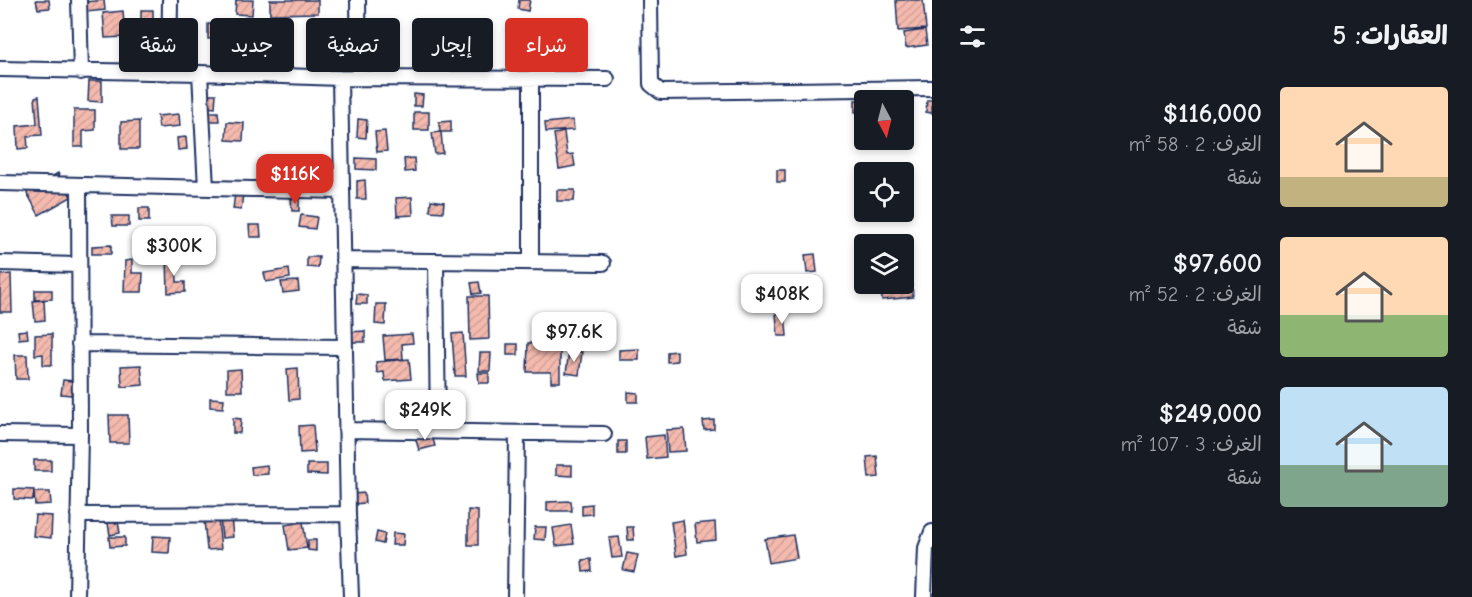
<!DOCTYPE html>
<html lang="ar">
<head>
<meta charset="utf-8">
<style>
  body { margin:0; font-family:"Comic Neue","Playpen Sans Arabic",sans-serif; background:#20242c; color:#f1f3f6; direction:rtl; height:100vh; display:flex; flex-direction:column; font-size:22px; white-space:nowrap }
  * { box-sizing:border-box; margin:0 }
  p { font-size:20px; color:#9ea1a6 }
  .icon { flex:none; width:33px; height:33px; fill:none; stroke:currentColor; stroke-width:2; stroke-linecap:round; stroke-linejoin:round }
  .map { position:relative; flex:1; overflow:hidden; direction:ltr }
  .side { display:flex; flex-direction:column; background:#171b24; width:540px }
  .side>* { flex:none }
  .guide { position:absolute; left:18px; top:18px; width:570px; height:54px; direction:rtl; display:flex; gap:12px }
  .needle { width:39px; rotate:173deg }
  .controls { position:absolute; left:854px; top:90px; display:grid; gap:12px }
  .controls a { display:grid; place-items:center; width:60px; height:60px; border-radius:6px; background:#171b24; box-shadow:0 3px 9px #0003; font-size:30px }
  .price { position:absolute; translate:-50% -51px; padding:0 14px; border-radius:12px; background:#fff; color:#222; font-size:20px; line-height:39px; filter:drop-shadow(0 2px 3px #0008) }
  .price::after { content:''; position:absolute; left:50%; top:36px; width:18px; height:14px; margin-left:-9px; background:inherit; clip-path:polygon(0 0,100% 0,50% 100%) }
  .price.active { background:#d93025; color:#fff }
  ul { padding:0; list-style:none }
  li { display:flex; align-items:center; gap:18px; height:150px; padding:0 24px }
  li span { display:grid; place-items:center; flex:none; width:168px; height:120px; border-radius:6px; color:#555 }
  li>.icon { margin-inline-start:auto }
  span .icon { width:72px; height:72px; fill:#fffc; stroke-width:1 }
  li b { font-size:26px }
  h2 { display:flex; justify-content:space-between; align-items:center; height:72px; padding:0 24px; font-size:26px }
  .tag { padding:0 21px; border-radius:6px; background:#171b24; box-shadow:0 3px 9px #0003; font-size:21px; line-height:54px }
  .tag.active { background:#d93025; color:#fff }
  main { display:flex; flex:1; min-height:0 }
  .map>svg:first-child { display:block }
  .building { fill:url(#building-hatch); stroke:#1b2f5e; stroke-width:1.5 }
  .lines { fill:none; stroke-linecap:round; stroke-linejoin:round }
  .street-casing { stroke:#1b2f5e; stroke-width:18 }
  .street { stroke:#fff; stroke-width:14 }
</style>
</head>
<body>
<main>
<section class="side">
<h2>العقارات: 5<svg class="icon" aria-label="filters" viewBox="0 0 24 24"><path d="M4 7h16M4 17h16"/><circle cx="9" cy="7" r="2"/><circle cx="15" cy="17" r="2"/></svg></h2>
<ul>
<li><span style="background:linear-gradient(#ffd9b3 75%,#c2b280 0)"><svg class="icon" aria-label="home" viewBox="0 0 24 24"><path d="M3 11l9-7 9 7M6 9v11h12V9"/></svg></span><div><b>$116,000</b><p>الغرف: 2 · 58 m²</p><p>شقة</p></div></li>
<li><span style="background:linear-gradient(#ffd9b3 65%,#8fb573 0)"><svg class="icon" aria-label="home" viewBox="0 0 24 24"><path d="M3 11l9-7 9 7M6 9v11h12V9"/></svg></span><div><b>$97,600</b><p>الغرف: 2 · 52 m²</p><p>شقة</p></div></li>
<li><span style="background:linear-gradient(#bfe0f5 65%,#7fa58c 0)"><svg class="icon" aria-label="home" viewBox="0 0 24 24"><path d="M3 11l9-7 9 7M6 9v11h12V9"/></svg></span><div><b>$249,000</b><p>الغرف: 3 · 107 m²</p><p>شقة</p></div></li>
</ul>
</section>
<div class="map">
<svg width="932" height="597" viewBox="0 0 932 597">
  <defs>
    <pattern id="building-hatch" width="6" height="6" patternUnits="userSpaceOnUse" patternTransform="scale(1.5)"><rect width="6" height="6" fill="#f4baae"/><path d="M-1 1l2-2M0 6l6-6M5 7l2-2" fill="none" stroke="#d1a098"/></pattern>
  </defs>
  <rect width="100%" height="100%" fill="#fff"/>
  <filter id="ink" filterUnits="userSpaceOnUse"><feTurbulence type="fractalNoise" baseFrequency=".0167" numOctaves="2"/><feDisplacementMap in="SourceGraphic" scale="12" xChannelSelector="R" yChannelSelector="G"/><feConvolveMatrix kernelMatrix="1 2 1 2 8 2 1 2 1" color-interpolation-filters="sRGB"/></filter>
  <g filter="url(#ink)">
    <path class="building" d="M36,0H49L50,8L38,9Z
      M104,0L105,10L86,12L85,2Z
      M236,0H253L252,15L235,14Z
      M270,0H318V13L270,14Z
      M519,0H530L528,11L518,9Z
      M896,0H923L926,29L898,31Z
      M141,10H153V21H141Z
      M123,11L125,37L105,38L103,13Z
      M312,22H321V38H312Z
      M208,24H217V38L208,39Z
      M510,26L520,27L519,38H509Z
      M535,28H547V38H536Z
      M925,30L927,45L906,48L904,33Z
      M89,81H102V102L88,101Z
      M207,94H216L215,108L206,107Z
      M414,94L423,95L422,106H414Z
      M39,96L42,135L27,136L28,148L18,149L17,126L37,124L35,97Z
      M855,100H864V111L855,112Z
      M927,100H932V113L926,112Z
      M74,110H95V130L83,131V147H74Z
      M209,112H218L219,121H209Z
      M414,112H429V130H414Z
      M179,114L180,126L159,128L157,116Z
      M358,119L367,120L366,138L357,137Z
      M573,120L574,130L546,132L545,123Z
      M139,121V149H121V122Z
      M451,121V132H441L443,153L435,154L432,133L440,132L439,122Z
      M227,122L244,123L243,141L226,140Z
      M385,131L387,151L377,152L375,132Z
      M564,132L567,155L573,154L575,166L559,169L554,134Z
      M186,137L187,149L178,150L177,138Z
      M356,158L376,159V170L356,169Z
      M414,158L415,171L405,172L404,159Z
      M777,170H785V182H777Z
      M58,173L71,197L39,215L26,191Z
      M365,180L366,199H357V181Z
      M557,190H575L574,201H557Z
      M235,193L243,194L241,210L233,209Z
      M412,197L413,215L397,216L396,198Z
      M291,199H299V211H292Z
      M431,200L444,202L443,212L430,211Z
      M139,208H149V221H139Z
      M301,215L317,217L315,229L299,227Z
      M112,216H129V226H113Z
      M249,225H260L261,237H250Z
      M138,241H150V255H138Z
      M111,245V254H92V246Z
      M815,254L817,272L807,273L805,255Z
      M167,257H176L177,282H185V292L168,293Z
      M307,257H319L318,268L307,267Z
      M132,260V273H143L142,292H124L125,261Z
      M289,269L290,278L266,282L264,273Z
      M11,274L12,312H0V275Z
      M817,277L818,288L798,289L797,278Z
      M298,281L299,291L283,293L281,282Z
      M479,282L481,293L473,294L471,283Z
      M912,285L913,297L882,300L881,287Z
      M35,290H52V299L35,300Z
      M357,294L367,295V304H356Z
      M469,296H488L489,339L470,340Z
      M44,300L45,320L35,321L33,301Z
      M376,304H386L385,325L375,324Z
      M550,313V335H536V314Z
      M785,313L787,336H778L776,314Z
      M573,326H590V336H573Z
      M27,330L28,338L19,339L18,331Z
      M365,331V342H349L348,332Z
      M463,333L466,376H455L452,334Z
      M52,334V365H43V354L35,355V335Z
      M412,334L413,343L402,344L403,359L385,360L383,336Z
      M528,343H546V351H560V382H551V372H527Z
      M507,344H518V355H507Z
      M639,349V360H619V350Z
      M569,351L582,352L579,375L566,373Z
      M677,351V361L667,362V352Z
      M480,353H491L490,371H479Z
      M15,355H27L28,379H16Z
      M409,359L411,379L385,381L384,372L377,373L376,362Z
      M141,365L143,385L122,387L121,366Z
      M298,368L299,399L289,400L287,369Z
      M241,369L242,391H227V370Z
      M478,373H489V383H479Z
      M63,380L73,381L71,395L61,394Z
      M628,392L638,393V402H628Z
      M210,398L224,399L223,408L210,407Z
      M109,415H128L129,443H110Z
      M233,418L241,419L240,433H233Z
      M714,420V429L704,430L703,421Z
      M313,425L315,452L300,453L299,426Z
      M684,429L686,451L668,452L666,430Z
      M431,432L435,446L419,450L415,437Z
      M664,435L666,457L647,459L645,437Z
      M618,441H626V454H618Z
      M877,456L879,477L869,478L867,457Z
      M34,460H51V471H34Z
      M307,464H327V475L307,474Z
      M267,465L268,474L252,475L251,467Z
      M556,465H572V476L556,475Z
      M14,489L34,490L33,500L14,499Z
      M34,492H50L51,504L35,505Z
      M364,493L365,503L354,504L353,494Z
      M571,501L572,511H547V502Z
      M592,504V514L582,515V505Z
      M468,510L478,511V545H468Z
      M35,515L52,516L51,538L33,536Z
      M117,516L120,533L110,535L107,518Z
      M231,517L233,537L222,538L220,518Z
      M218,519L221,549L207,550L204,520Z
      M683,520L687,554L676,556L671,522Z
      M303,522L307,548L289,550L285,525Z
      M715,522L716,540L697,542L695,524Z
      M571,525L574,544L556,546L553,528Z
      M535,527H546L545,540L534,539Z
      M627,527H633L634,540H628Z
      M377,532L385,534L383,544L375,542Z
      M393,533L404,534L403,545H392Z
      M793,535L797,558L769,563L765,539Z
      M153,536L170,537L169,553L152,552Z
      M109,537H125V546L110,547Z
      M619,537L622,557L612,558L609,538Z
      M308,540H316V551L308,550Z
      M627,553L638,555L634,572L623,570Z
      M591,559L592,571L583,572L582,560Z"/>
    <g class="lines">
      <defs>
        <path id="street" d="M79,0L81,72
          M358,0L359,78
          M650,0L651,84L661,92L932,88
          M0,69L200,73L340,78L607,79
          M169,73L170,0
          M200,73L206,188
          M340,78L348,514L351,597
          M531,79V262
          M0,183L342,191
          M343,260L603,263
          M436,261L438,431
          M0,263L78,265
          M79,344L345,347
          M346,430L604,434
          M0,434L80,435
          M78,515L348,514
          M77,597L80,435L79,185
          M515,597L517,433
          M924,597L926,548L932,532"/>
      </defs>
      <use href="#street" class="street-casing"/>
      <use href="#street" class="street"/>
    </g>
  </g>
</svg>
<div class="controls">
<a><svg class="needle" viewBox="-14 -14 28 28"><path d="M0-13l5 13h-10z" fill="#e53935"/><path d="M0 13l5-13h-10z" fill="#9ea1a6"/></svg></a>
<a><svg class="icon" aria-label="locate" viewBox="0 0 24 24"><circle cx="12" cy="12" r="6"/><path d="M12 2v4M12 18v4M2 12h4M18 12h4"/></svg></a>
<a><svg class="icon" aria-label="layers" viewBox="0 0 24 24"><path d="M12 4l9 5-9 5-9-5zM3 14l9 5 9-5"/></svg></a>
</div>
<b class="price active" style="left:295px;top:205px">$116K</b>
<b class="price" style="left:174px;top:277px">$300K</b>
<b class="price" style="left:782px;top:325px">$408K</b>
<b class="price" style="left:574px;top:363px">$97.6K</b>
<b class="price" style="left:425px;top:441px">$249K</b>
<div class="guide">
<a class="tag active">شراء</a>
<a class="tag">إيجار</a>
<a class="tag">تصفية</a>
<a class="tag">جديد</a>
<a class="tag">شقة</a>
</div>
</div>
</main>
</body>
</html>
